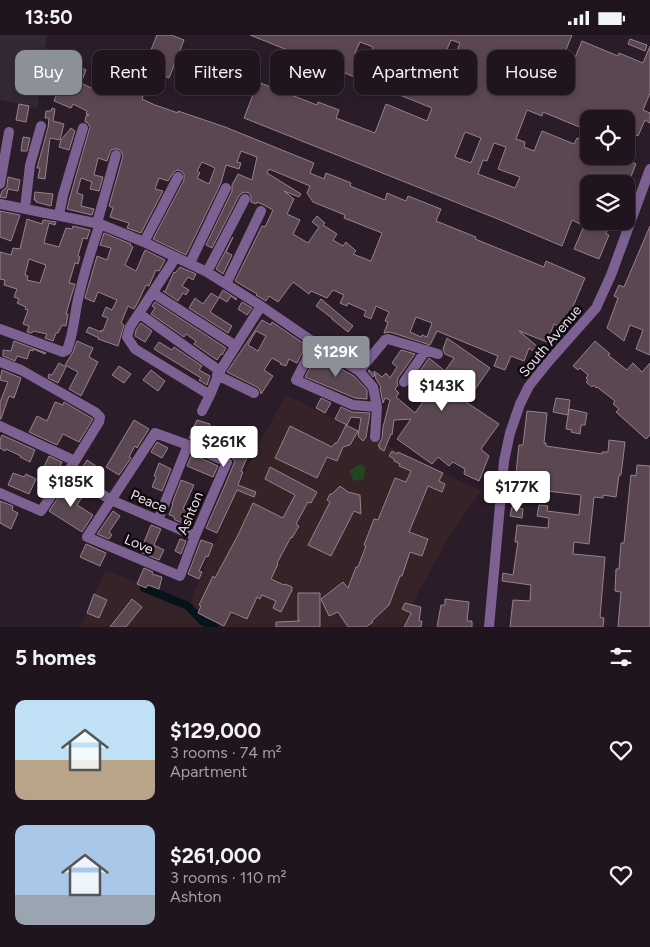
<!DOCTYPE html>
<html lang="en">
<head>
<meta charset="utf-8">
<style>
  body { margin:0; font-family:Figtree,sans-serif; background:#281e28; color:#f1f3f6; height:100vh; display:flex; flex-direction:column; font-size:19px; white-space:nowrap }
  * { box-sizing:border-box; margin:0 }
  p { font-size:16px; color:#a29fa4 }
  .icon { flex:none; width:28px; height:28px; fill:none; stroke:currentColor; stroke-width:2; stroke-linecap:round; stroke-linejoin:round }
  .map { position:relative; height:592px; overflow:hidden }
  .sheet { display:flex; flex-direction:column; background:#20151f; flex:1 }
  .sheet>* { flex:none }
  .guide { position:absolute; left:15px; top:15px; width:620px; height:45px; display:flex; gap:10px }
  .tools { position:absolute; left:580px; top:75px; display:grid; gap:10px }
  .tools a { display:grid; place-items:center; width:55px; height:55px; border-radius:10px; background:#20151f; box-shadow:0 2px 8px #0003,0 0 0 1px #3d343d; font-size:25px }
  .price { position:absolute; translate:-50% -42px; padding:0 11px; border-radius:5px; background:#fff; color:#222; font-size:16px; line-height:32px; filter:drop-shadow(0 1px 2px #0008) }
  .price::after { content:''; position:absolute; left:50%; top:30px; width:15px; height:11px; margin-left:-8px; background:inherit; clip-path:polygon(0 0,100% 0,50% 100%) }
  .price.active { background:#8c9099; color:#fff }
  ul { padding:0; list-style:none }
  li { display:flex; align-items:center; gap:15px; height:125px; padding:0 15px }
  li span { display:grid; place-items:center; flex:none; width:140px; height:100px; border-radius:10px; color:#555 }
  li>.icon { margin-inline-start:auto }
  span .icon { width:60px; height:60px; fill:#fffc; stroke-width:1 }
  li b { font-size:21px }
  h2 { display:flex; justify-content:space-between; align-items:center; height:60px; padding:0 15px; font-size:21px }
  .tag { padding:0 18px; border-radius:10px; background:#20151f; box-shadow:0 2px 8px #0003,0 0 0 1px #3d343d; font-size:18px; line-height:45px }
  .tag.active { background:#8c9099; color:#fff }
  .status { display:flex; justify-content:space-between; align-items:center; height:35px; padding:0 25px; background:#20151f; direction:ltr }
  .status svg { height:14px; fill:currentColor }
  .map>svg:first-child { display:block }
  .commercial { fill:#342836 }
  .education { fill:#362328 }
  .green { fill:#214722 }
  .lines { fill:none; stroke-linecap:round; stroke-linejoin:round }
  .canal { stroke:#07131a; stroke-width:8 }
  .building { fill:#5b4751; stroke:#98818c; fill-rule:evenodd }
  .minor { stroke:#7c6192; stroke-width:10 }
  .labels { text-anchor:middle; stroke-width:5; stroke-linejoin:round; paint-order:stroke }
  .street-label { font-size:14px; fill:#eae0e8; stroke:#0f090f }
</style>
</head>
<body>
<div class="status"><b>13:50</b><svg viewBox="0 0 49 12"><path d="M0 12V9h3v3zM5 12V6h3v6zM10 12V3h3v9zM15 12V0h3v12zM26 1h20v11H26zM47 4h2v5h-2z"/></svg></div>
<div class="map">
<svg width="650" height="592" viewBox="0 0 650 592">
  <rect width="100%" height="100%" fill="#2b1c29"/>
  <path class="commercial" d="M0,0H47L37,73L0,65Z"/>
  <path class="education" d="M286,360L390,412L481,456L450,500L415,564L402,592H80L105,535L189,569L255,415Z"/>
  <path class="green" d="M360,429L365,432L364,444L354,446L349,436Z"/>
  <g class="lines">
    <path class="canal" d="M144,553L188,571L202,586L215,592"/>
  </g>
  <path class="building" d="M157,0H171L184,5L169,43L144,32Z
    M250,0H572L561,27L571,32L582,6L618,21L619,18L643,28L650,11V58L643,75L650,78V88L645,85L638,101L632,98L626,112V84H589V96L543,77L542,81L527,75L516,104L525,107L524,112L534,116L542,96L574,109L577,103L582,105V107L589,110V121H617L636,129L628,149H589V186H611L606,199L609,200L599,224L574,214L584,191L572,185L562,211L498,184L244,83L258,47L317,70L318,67L339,75L336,83L375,98L386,69L427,86L432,73ZM451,5L460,8L442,53L432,49ZM360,7L373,12L369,23L355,18ZM465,97L481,103L471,128L455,122ZM494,108L506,112L498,134L520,142L515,153L478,139L483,125L487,126Z
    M630,4L647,10L645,16L628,9Z
    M70,28L86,35L81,48L106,60L110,51L121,56L122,53L143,61L142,64L155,70L178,78V76L225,92L314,128L310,138L324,144L326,138L351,148L350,151L385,165L387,158L406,166L408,161L441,174L436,186L476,202L475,204L544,232L546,226L585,243L564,293L554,289L547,307L519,296L544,317L540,321L529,313L524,326L511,321L505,335L494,331L498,321L437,296L430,310L390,297L384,298L388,287L385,286L389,277L376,271L371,284L364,281L366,276L348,268L347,271L340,268L344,260L333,255L327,263L311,256L309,259L293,247L278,267L269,261L266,266L256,260L257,259L235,246L262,191L265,192L273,175L264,170L257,167L256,169L251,167V161L249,158L245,157L242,158L239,161L212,213L206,210L232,156V150L238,139L252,145L257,122L241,116L237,127L241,128L239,134L226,130L221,148L186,220L153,204L184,145V139L181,136L177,135L174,137L168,146L159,143L155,154L163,156L141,198L127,193L129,188L110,182L113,173L109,171L123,121L121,116L118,114H114L111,115L107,126L98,123L94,140L103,142L99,156L90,154L92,147L81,143L77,158L83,160L81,171L94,174L92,180L67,174L70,162L90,92L87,87H85L86,81L89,80L86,79L87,76L73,69L71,73L54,66ZM202,127L215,133L209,149L197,143L200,138L197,136ZM269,134L310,151L307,158L313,167L345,180L344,183L382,198L371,226L353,219L356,216L346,207L343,211L333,205L337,199L323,190L325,188L317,181L312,187L319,192L308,208L293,199L300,185L287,179L294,164L284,156L299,162L301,159L267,138ZM416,282L432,288L427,302L422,300L421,302L410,297Z
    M19,69L29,71L26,87L16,85Z
    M52,73L55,74L53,86L64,89L60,105L50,103L45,144L38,143L40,133H37L48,93L49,83H45L46,76H51Z
    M71,93L75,96L69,115L59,112L61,105Z
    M23,102L30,103L27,116H21Z
    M8,142L20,145L18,156L8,154L6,163L0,162L2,156L5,154L7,151Z
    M35,157L53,159L51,171L36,167V165H34Z
    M0,176L20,180L11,206L0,202Z
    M27,184L42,189L43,185L56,187L55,190L49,188L44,208L59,212L66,193L72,194L73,191L90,195L87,204L83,203L78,221L80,222L78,229L75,228L69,248L75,249L66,279H68L66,291L62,290L58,298H56L53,306L45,303L47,299L33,296L32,298L27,297L29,291L23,289L28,275L25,274L26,272L17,268L19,264L14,262L17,254L4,250L5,245L0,244V217L11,220L13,213L20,214ZM29,224L46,230L40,248L27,245L28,241L25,240Z
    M650,191V320L636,314L643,295L630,290L624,306L607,293L618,263L614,261L619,250L624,252Z
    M104,198L131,209L130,210L133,212L125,230L136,236L145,215L165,225L159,236L156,235L149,251L146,250L139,265L134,274L128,271L121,288L124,290L118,311L98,304L99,303L86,297L89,292L101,297V295L103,296L108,283L102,281L106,272L112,275L117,265L98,257L94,267L85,263L97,221L107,225L111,213L100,210Z
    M233,202L226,217L232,220L223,239L216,234Z
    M180,232L196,239L193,245L188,242L182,251L189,255L186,260L183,258L178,266L163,256L165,257L173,239L174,237L175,238Z
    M223,255L237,264L236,265L231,261L227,267L219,262Z
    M211,258L219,263L210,277L232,291L228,298L189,273L195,263L203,269Z
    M321,264L353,291L348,297L332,284V283L316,271Z
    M155,267L226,313L222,320L221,319L217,325L194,309L196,306L186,299L184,302L151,279L155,273L152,271Z
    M242,267L252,273L247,280L238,274Z
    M262,285L271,290L272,287L306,310L297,328L289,324L286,331L280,329L281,328L272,323L264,335L273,341L261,359L260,355L257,352L227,337ZM256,296L266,301L258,316L248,310Z
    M141,288L152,296L145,307L135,301L136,295Z
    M447,303L490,333L466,367L499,389L481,414L489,421L479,446L464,439L465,434L453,427L449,431L438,422L432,429L397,404L411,384L394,385L392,400L391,399L384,416L379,413L380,412L378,411L382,403L383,392L390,365L385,363L383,368L380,353L381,352L376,344L375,340L373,342L368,336L369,335L375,340L374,336L382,342L386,338L390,343L397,332L392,328L401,315L415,319L398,343L397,347L398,350L395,354L399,358L396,362L415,378L435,350L419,337L429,323L445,336L454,323L445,319L443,314Z
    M14,306L46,318L45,319L33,314V316L30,315L27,324L17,321L15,326L3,321V315L11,316Z
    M77,306L93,313L89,322L98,327L81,361L69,354L78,337L65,330L73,317Z
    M595,306L610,319L608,320L627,335L633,328L642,337L650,328V400L646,404L616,377L619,374L613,369L615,366L597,352L596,353L594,350L592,352L586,347L588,345L586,343L588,340L580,333L578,335L573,331Z
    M159,307L172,315L174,312L202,331L199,335L210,341L207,350L199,345L201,343L154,314Z
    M318,318L330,325L329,327L354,341L367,355V364L355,363L305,342Z
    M59,328L66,332L58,348L48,343L49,339L52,340Z
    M119,331L131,339L124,348L112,340Z
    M2,335L21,343L14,363L9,361L1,384H0V367L8,347L0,345Z
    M151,335L165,346L158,356L143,345Z
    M321,363L331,368L325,378L316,373Z
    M556,363L570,365L568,380L553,377Z
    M55,367L63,370L64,367L93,384L79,407L63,399L57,410L29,397L37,381L47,386Z
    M341,372L352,377L370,378L366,402L363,406L358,401L361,383L351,382L347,390L335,384Z
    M569,374L587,378L585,390H581L580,399L571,397L572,395L566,394Z
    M527,376L547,378L544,408H546V411L602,419V417H608L609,405L625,407L621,440H619L616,462L603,460V463L594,462L589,509L574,507L573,519L605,522L600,582L604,583L603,592H510L513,565L530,566L531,550L502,546L503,538L513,540L518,507H515L517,490L548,493L549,483L537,481L539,470L548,471L547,476L579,480L581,460L521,453V447L512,446L513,438H516L519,410H523Z
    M134,385L149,394L137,413L135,411L129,422L131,423L119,440L106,432Z
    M197,385L210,389L207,397L223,403L227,394L249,404L246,409L241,406L237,415L248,421L241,436L243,437L238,450L256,457L254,462L237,455L217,498L206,493L225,450L235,426L230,421L189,403Z
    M346,390L358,396L350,410L343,412L337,426L327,422L317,443L275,423L290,391L332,412L335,408H337Z
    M2,400L35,415L30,427L20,422L21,421L6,414L5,416L0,413V405Z
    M157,407L168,413L162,423L151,417Z
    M392,416L397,419L398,417L443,438L439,446L445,449L442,457L428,451L409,497L428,504L422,521L410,517L402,541H400L389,570L372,586L373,587L366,592H348L338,577L329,581L321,564L343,547L348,553L356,532H358L366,511L364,510L374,484L378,485L395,443L406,447L411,436L399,431L400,429L394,426V424L389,421Z
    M192,419L218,431L213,442L187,431Z
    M49,421L62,427L57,438H58L52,448L39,442Z
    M87,425L102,435L96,444L81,434Z
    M159,428L171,434L162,456L152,452L156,442L154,441Z
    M637,430L650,431V592H618L621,557L615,556L616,534H619L621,508H624L631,440L636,441Z
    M270,432L317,457L311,468L308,467L296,489L299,491L292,503L291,502L277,528L278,529L271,544L284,550L285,549L292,552V555L281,577L273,573L276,566L262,560L260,564L257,562L247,584L231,577L224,591L198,578L201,571L199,570L213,541L215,543L238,500L253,468L283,483L295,460L265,444Z
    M13,438L24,442L26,439L36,444L29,459L8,450Z
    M181,445L194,450L183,474L190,477L185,489L175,485L173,481L169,480L173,469H172Z
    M69,447L76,451L74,454L83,461L77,470L93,480L82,497L49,476Z
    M340,451L348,457L360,460L361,479L354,476L331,521L308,510L330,467L327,465L330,459H332Z
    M0,466L13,471L12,475L18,478L11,494L0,488Z
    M512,472L523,474L522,483L510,481Z
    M113,476L120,481L109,497L112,500L109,504L97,499Z
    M151,490L161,494L154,510L164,515L159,525L140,517Z
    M180,504L186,506L181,519L175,516Z
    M201,505L213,509L208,522L206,521L199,536L202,537L199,544L188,539Z
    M86,509L106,518L100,531L80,522Z
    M144,533L153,537L152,539L162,542L159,554L148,550L146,553L137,549Z
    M298,558H320V592H276V587L300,586L298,585Z
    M94,559L107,565L99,583L87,578Z
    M132,564L142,572L126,592H110Z
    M445,564L469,567L467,586H472V592H437L441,570H445Z
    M405,568L421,572L419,586H422L421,592H404L411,578L402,574Z"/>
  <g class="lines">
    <path class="minor" d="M0,149L9,97
      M0,169L100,189L144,207L207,237L261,271L315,308L359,336L373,352L377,372L375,402
      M25,173L30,130L41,91
      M59,180L63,160L83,93
      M97,188L116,120
      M144,207L178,142
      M176,222L130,292L127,302L135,314L210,360L220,336L261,271
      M190,228L226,153
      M207,237L245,164
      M226,249L261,176
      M153,258L236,311
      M140,279L220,336
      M0,294L63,317L67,315C73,300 74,285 77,269C83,241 91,215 100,189
      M315,308L296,345L353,370L377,372
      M0,327L21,335L95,377L100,382L99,387L75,426L41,476L0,458
      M359,336L385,305L388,304L438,319
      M217,340L254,358
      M404,347L426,315
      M202,376L210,360
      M0,391L75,426
      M155,398L188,410L227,427L195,501L180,541L87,502Z
      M68,438L111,465L195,501
      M158,485L188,410
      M489,592L504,426L510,398L520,369L529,351L549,326L596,273L611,240L650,134"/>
  </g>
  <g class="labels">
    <g class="street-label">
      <text transform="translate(550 306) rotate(-50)" y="5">South Avenue</text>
      <text transform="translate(149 466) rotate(23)" y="5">Peace</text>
      <text transform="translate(190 478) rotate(-67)" y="5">Ashton</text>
      <text transform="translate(139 509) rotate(23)" y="5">Love</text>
    </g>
  </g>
</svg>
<div class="tools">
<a><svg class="icon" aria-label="locate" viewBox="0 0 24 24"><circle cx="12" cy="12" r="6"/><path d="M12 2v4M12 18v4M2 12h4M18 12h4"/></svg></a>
<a><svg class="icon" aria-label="layers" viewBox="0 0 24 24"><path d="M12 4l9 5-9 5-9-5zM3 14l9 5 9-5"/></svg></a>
</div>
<b class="price active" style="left:336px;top:343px">$129K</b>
<b class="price" style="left:442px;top:377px">$143K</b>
<b class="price" style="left:224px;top:433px">$261K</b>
<b class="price" style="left:71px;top:473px">$185K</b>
<b class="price" style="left:517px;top:478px">$177K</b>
<div class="guide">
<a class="tag active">Buy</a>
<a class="tag">Rent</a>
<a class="tag">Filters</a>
<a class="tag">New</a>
<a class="tag">Apartment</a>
<a class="tag">House</a>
</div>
</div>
<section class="sheet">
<h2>5 homes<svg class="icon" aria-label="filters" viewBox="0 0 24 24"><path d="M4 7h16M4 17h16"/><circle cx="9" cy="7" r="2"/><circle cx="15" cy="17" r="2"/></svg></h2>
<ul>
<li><span style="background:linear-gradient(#bfe0f5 60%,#b9a48a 0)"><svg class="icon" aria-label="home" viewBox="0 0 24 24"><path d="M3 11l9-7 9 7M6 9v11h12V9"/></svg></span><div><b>$129,000</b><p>3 rooms · 74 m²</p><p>Apartment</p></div><svg class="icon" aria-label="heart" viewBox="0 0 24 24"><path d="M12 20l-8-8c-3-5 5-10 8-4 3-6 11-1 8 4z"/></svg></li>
<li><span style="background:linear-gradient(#a9c7e8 70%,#9aa5b1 0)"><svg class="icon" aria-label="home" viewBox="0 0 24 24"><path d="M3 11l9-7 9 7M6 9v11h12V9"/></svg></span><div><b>$261,000</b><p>3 rooms · 110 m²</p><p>Ashton</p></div><svg class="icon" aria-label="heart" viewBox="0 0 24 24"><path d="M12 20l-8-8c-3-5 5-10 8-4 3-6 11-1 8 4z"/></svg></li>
</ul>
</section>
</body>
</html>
